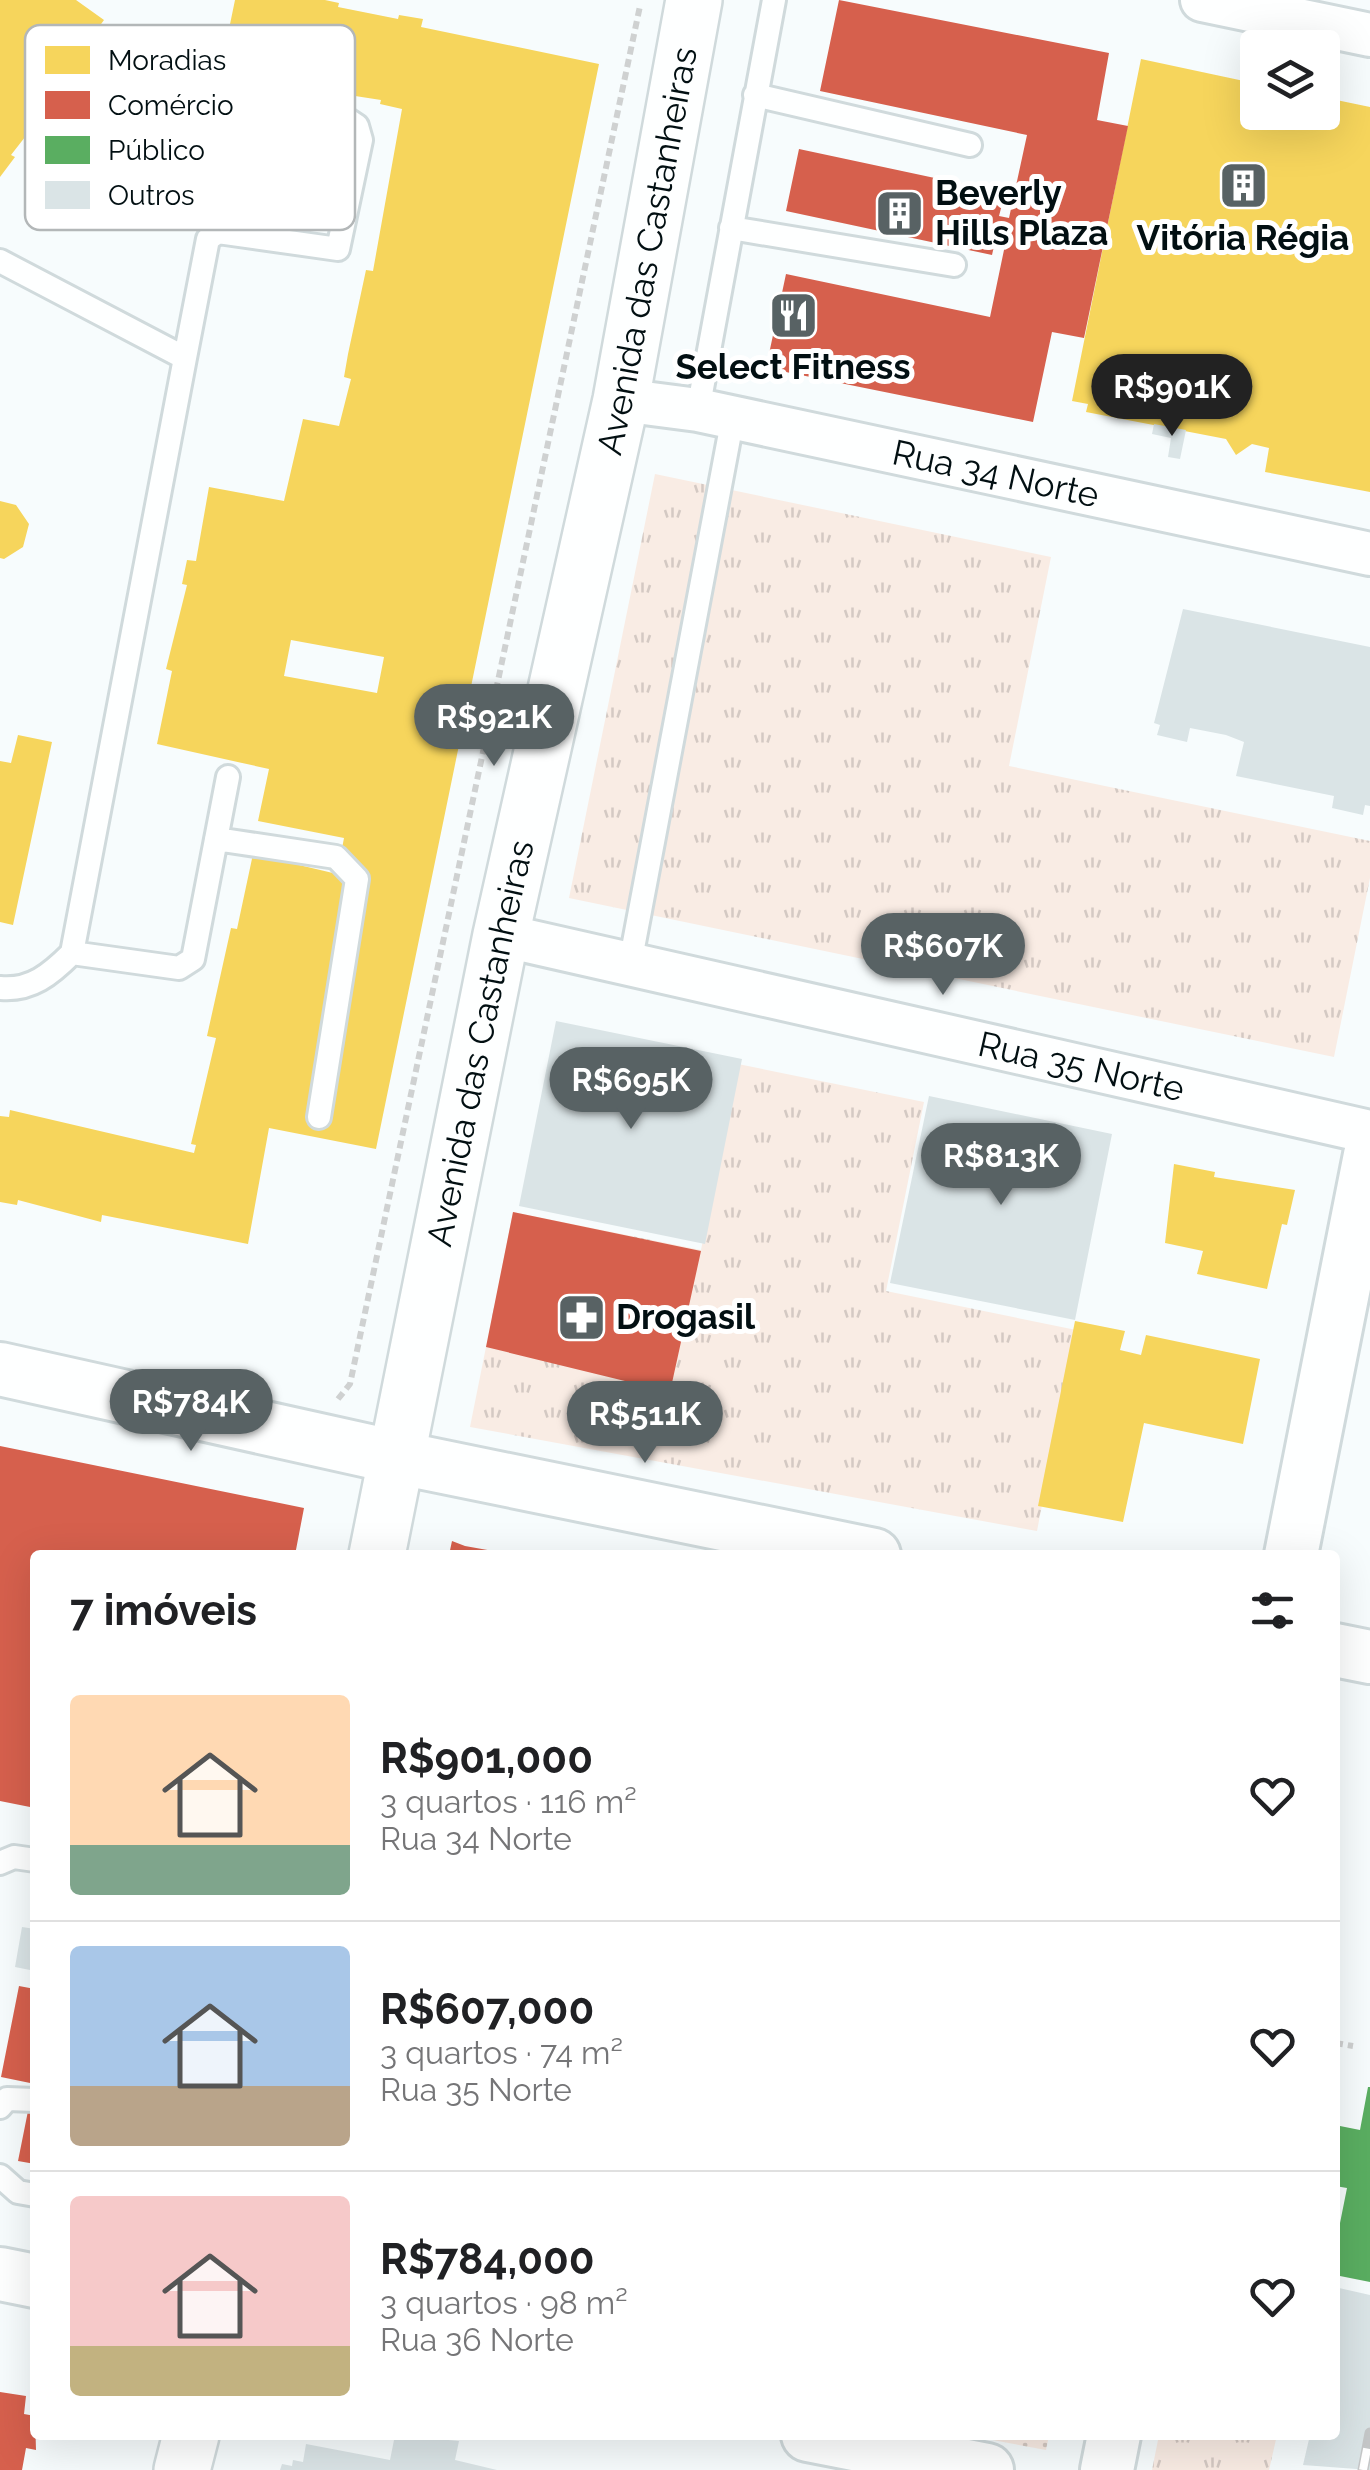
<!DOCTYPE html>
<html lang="pt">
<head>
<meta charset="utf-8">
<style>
  body { margin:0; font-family:Raleway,sans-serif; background:#f6f6f6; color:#202124; height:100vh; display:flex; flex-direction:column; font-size:38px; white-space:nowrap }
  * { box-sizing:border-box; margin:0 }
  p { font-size:32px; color:#757577 }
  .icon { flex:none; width:55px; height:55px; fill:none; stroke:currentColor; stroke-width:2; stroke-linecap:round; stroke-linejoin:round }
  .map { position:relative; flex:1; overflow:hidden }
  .sheet { position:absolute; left:30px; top:1550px; width:1310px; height:890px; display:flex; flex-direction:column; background:#fff; border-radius:10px; box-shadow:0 10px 40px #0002 }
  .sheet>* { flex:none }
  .fabs { position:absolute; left:1240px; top:30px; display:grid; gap:20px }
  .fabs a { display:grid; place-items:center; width:100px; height:100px; border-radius:10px; background:#fff; box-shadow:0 10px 40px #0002; font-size:50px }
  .price { position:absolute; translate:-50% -85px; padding:0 22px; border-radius:35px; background:#586264; color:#fff; font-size:32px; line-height:65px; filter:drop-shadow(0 2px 5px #0008) }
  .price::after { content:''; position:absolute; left:50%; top:60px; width:30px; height:22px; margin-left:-15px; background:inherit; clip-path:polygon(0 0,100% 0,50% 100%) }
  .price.current { background:#222; color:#fff }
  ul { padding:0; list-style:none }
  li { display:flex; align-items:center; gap:30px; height:250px; padding:0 40px }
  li+li { border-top:2px solid #e0e0e0 }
  li span { display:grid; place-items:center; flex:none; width:280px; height:200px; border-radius:10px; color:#555 }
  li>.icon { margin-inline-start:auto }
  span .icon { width:120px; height:120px; fill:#fffc; stroke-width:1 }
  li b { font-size:42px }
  h2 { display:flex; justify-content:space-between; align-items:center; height:120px; padding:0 40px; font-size:42px }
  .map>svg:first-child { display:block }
  .grass { fill:url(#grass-tufts) }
  .park { fill:url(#park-dots) }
  .homes { fill:#f6d55c; fill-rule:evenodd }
  .shops { fill:#d6604d }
  .public { fill:#5aae61 }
  .building { fill:#dae4e6 }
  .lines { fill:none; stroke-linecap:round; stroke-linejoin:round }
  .service-casing { stroke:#d0dadc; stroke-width:28 }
  .minor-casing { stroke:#d0dadc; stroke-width:48 }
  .tertiary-casing { stroke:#d0dadc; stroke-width:58 }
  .secondary-casing { stroke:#d0dadc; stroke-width:60 }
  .path { stroke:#cfd1d1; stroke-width:6; stroke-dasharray:8 5; stroke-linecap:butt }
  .service { stroke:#feffff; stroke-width:22 }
  .minor { stroke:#feffff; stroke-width:42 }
  .tertiary { stroke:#feffff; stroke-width:52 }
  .secondary { stroke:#feffff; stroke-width:55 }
  .rail-casing { stroke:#c4c6c7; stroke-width:11 }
  .rail { stroke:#fff; stroke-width:8; stroke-dasharray:22; stroke-linecap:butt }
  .labels { text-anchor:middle; stroke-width:10; stroke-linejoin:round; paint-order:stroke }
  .poi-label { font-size:35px; font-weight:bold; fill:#020f12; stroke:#fff; text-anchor:start }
  .street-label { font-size:35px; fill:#020f12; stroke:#fff }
  .key { fill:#fff; stroke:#b3b7b8; stroke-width:2.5 }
  .key-label { font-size:28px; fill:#020f12 }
</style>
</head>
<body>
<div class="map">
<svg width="1370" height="2470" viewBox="0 0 1370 2470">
  <defs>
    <pattern id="grass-tufts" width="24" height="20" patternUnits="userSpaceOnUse" patternTransform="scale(2.5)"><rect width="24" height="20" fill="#f9ece4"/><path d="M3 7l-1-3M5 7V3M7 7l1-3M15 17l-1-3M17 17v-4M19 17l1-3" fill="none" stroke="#d4c9c3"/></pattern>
    <pattern id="park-dots" width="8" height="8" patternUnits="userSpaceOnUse" patternTransform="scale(2.5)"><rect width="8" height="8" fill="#f9ece4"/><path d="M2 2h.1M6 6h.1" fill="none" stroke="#d4c9c3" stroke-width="1.8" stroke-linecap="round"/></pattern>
  </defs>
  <rect width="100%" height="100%" fill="#f7fcfd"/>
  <path class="grass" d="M655,474L1051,557L1009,766L1370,841V878L1334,1057L569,898Z
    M738,1064L924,1102L886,1291L1091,1333L1074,1340L1037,1531L470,1427L513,1212L701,1250Z
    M1159,2435H1277L1269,2470H1152Z"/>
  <path class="park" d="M966,2435H1049L1046,2450Z"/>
  <path class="homes" d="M0,0H76L104,20L58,83L64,87L11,155L15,157L0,177Z
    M235,0H325L339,3L338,7L398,19L399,15L423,19L421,27L599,64L376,1149L269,1128L248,1244L102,1215L101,1222L18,1200L17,1205L0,1202V1116L9,1117L10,1110L194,1153L196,1145L191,1144L216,1038L207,1036L231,928L237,929L253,854L337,874L344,838L258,821L269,769L157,744L172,671L166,669L187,585L182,584L187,560L196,561L209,487L284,501L303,419L339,426L351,379L344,377L348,354L366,270L373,271L402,109L380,104L381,100L297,87L298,80L222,63ZM291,640L384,657L377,693L284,676Z
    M1141,59L1258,84V112H1322V97L1370,107V492L1265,472L1269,448L1252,444L1236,455L1226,439L1086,412L1088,404L1072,401Z
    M0,501L16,505L29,524L23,547L4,559L0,558Z
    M18,735L52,742L13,925L0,922V761L11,763Z
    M1174,1164L1215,1172L1214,1177L1295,1190L1287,1225L1282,1224L1267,1289L1197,1274L1203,1251L1165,1243Z
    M1075,1321L1125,1331L1120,1350L1141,1355L1146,1335L1260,1359L1243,1444L1144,1423L1123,1522L1038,1506Z"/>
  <path class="shops" d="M839,0L1109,53L1097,120L1128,126L1084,338L1052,332L1033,422L766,368L786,274L990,317L1009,226L999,224L992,255L786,211L799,149L1005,193L999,216L1009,218L1027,135L820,91Z
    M513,1212L701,1251L670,1392L486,1347Z
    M0,1446L304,1508L295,1555H35V1808L0,1801Z
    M452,1541L465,1546L516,1555H449Z
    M19,1986L35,1989V2084L1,2077Z
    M29,2106L35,2107V2164L18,2161Z
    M0,2392L26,2396L24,2414L35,2416L36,2450L26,2448L22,2470H0Z"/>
  <path class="public" d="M1368,2087H1370V2282L1335,2275V2248L1347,2188L1335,2186V2125L1360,2130Z"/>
  <path class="building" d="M1154,424L1186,430L1180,459L1168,457L1171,438L1152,434Z
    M1183,609L1370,647V806L1365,805L1363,815L1332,808L1334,796L1236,776L1244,742L1226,735L1190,728L1187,742L1157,735L1160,725L1154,723Z
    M556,1021L742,1059L705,1244L519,1206Z
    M929,1096L1112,1134L1075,1320L890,1283Z
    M22,1927L35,1929V1971L15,1967Z
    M1339,2288L1370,2295V2470L1303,2465L1310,2435H1335V2310Z
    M395,2435L459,2441L455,2460L497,2470H280L282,2464L292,2466L293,2460L303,2462L306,2444L390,2460Z"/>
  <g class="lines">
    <defs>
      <path id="service" d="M755,95L970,145
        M731,228L954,265
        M0,261L185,358L72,953C51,974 31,991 0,988
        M185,358L208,239L218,232L338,249L361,140L357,126L348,120L233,94
        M698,410L774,0
        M216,839L336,857L357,879L319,1117
        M72,953L179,968L193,959L228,777
        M630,964L733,417
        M0,1863L14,1857L35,1860
        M0,2107L7,2099L35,2100
        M0,2176L18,2192L35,2195"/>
      <g id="minor">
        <path d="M1202,0L1370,35"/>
        <path id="s1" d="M621,400L698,410L1370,554"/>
        <path id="s2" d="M501,935L1370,1132"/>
      </g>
      <path id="tertiary" d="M0,1369L400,1458L874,1555
        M1291,1555L1370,1155
        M1335,1650L1370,1657
        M0,2274L35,2281
        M808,2435L987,2470
        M1107,2470L1114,2435"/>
      <g id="secondary">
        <path id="s3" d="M377,1555L501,935L621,400L694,0"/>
        <path d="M182,2470L191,2435"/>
      </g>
    </defs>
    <use href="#service" class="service-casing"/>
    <use href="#minor" class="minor-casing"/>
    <use href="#tertiary" class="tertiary-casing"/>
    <use href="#secondary" class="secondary-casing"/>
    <path class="path" d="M338,1399L350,1384L640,6
      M1335,2043L1353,2046"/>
    <use href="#service" class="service"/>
    <use href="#minor" class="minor"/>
    <use href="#tertiary" class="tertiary"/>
    <use href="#secondary" class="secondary"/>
    <defs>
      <path id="rail" d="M1363,2470L1370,2433"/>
    </defs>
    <use href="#rail" class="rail-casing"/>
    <use href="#rail" class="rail"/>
  </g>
  <defs>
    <symbol id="building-square" viewBox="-11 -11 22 22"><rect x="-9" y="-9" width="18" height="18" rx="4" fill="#586264" stroke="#fff"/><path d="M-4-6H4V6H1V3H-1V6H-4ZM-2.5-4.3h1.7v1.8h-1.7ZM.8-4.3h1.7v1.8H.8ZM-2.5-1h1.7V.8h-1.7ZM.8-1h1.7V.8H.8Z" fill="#fff"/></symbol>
    <symbol id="restaurant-square" viewBox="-11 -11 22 22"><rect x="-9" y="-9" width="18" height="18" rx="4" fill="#586264" stroke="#fff"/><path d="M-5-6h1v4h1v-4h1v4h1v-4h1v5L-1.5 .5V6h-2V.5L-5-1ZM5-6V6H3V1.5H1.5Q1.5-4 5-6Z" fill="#fff"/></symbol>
    <symbol id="pharmacy-square" viewBox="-11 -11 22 22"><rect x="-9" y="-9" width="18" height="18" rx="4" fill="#586264" stroke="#fff"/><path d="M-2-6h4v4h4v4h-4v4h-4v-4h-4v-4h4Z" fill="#fff"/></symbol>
  </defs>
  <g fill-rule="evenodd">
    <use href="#building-square" x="1216" y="158" width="55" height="55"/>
    <use href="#building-square" x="872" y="186" width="55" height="55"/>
    <use href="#restaurant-square" x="766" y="288" width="55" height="55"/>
    <use href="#pharmacy-square" x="554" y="1290" width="55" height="55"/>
  </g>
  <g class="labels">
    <g class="poi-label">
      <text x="935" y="205">Beverly<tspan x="935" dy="40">Hills Plaza</tspan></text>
      <text x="1243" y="250" text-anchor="middle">Vitória Régia</text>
      <text x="793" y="379" text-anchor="middle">Select Fitness</text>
      <text x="616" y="1329">Drogasil</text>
    </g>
    <g class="street-label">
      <text dy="12" stroke="none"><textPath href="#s3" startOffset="1332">Avenida das Castanheiras</textPath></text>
      <text dy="12" stroke="none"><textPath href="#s1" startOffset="382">Rua 34 Norte</textPath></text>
      <text dy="12" stroke="none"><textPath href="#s3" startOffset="522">Avenida das Castanheiras</textPath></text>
      <text dy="12" stroke="none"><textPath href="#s2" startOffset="595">Rua 35 Norte</textPath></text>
    </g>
  </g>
  <rect x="25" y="25" width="330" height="205" rx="15" class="key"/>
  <rect x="45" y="46" width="45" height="28" fill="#f6d55c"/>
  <rect x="45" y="91" width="45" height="28" fill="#d6604d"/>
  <rect x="45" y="136" width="45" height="28" fill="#5aae61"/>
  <rect x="45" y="181" width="45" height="28" fill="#dae4e6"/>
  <g class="key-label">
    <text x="108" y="70">Moradias</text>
    <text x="108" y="115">Comércio</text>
    <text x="108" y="160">Público</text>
    <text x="108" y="205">Outros</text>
  </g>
</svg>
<div class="fabs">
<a><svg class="icon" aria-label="layers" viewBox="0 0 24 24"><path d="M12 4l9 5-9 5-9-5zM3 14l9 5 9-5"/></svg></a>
</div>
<b class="price current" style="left:1172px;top:439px">R$901K</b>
<b class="price" style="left:494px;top:769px">R$921K</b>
<b class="price" style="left:943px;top:998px">R$607K</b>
<b class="price" style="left:631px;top:1132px">R$695K</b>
<b class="price" style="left:1001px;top:1208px">R$813K</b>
<b class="price" style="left:191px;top:1454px">R$784K</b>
<b class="price" style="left:645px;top:1466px">R$511K</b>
<section class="sheet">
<h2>7 imóveis<svg class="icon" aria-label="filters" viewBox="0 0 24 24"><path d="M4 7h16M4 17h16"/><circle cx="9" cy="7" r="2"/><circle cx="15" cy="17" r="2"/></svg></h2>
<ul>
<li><span style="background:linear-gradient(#ffd9b3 75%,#7fa58c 0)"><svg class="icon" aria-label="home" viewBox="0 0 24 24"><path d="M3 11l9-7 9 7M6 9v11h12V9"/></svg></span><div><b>R$901,000</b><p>3 quartos · 116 m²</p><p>Rua 34 Norte</p></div><svg class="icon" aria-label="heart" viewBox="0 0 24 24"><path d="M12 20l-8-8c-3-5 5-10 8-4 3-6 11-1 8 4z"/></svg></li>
<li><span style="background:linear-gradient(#a9c7e8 70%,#b9a48a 0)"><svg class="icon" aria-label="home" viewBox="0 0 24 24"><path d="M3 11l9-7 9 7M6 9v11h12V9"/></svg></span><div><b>R$607,000</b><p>3 quartos · 74 m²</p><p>Rua 35 Norte</p></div><svg class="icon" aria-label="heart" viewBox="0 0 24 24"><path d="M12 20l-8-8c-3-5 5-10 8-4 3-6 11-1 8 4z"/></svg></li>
<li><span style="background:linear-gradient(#f6c9c9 75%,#c2b280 0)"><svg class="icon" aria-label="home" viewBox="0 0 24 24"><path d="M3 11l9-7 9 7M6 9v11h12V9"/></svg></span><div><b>R$784,000</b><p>3 quartos · 98 m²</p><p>Rua 36 Norte</p></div><svg class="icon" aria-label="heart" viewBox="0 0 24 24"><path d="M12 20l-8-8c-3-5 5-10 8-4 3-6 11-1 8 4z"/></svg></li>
</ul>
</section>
</div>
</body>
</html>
